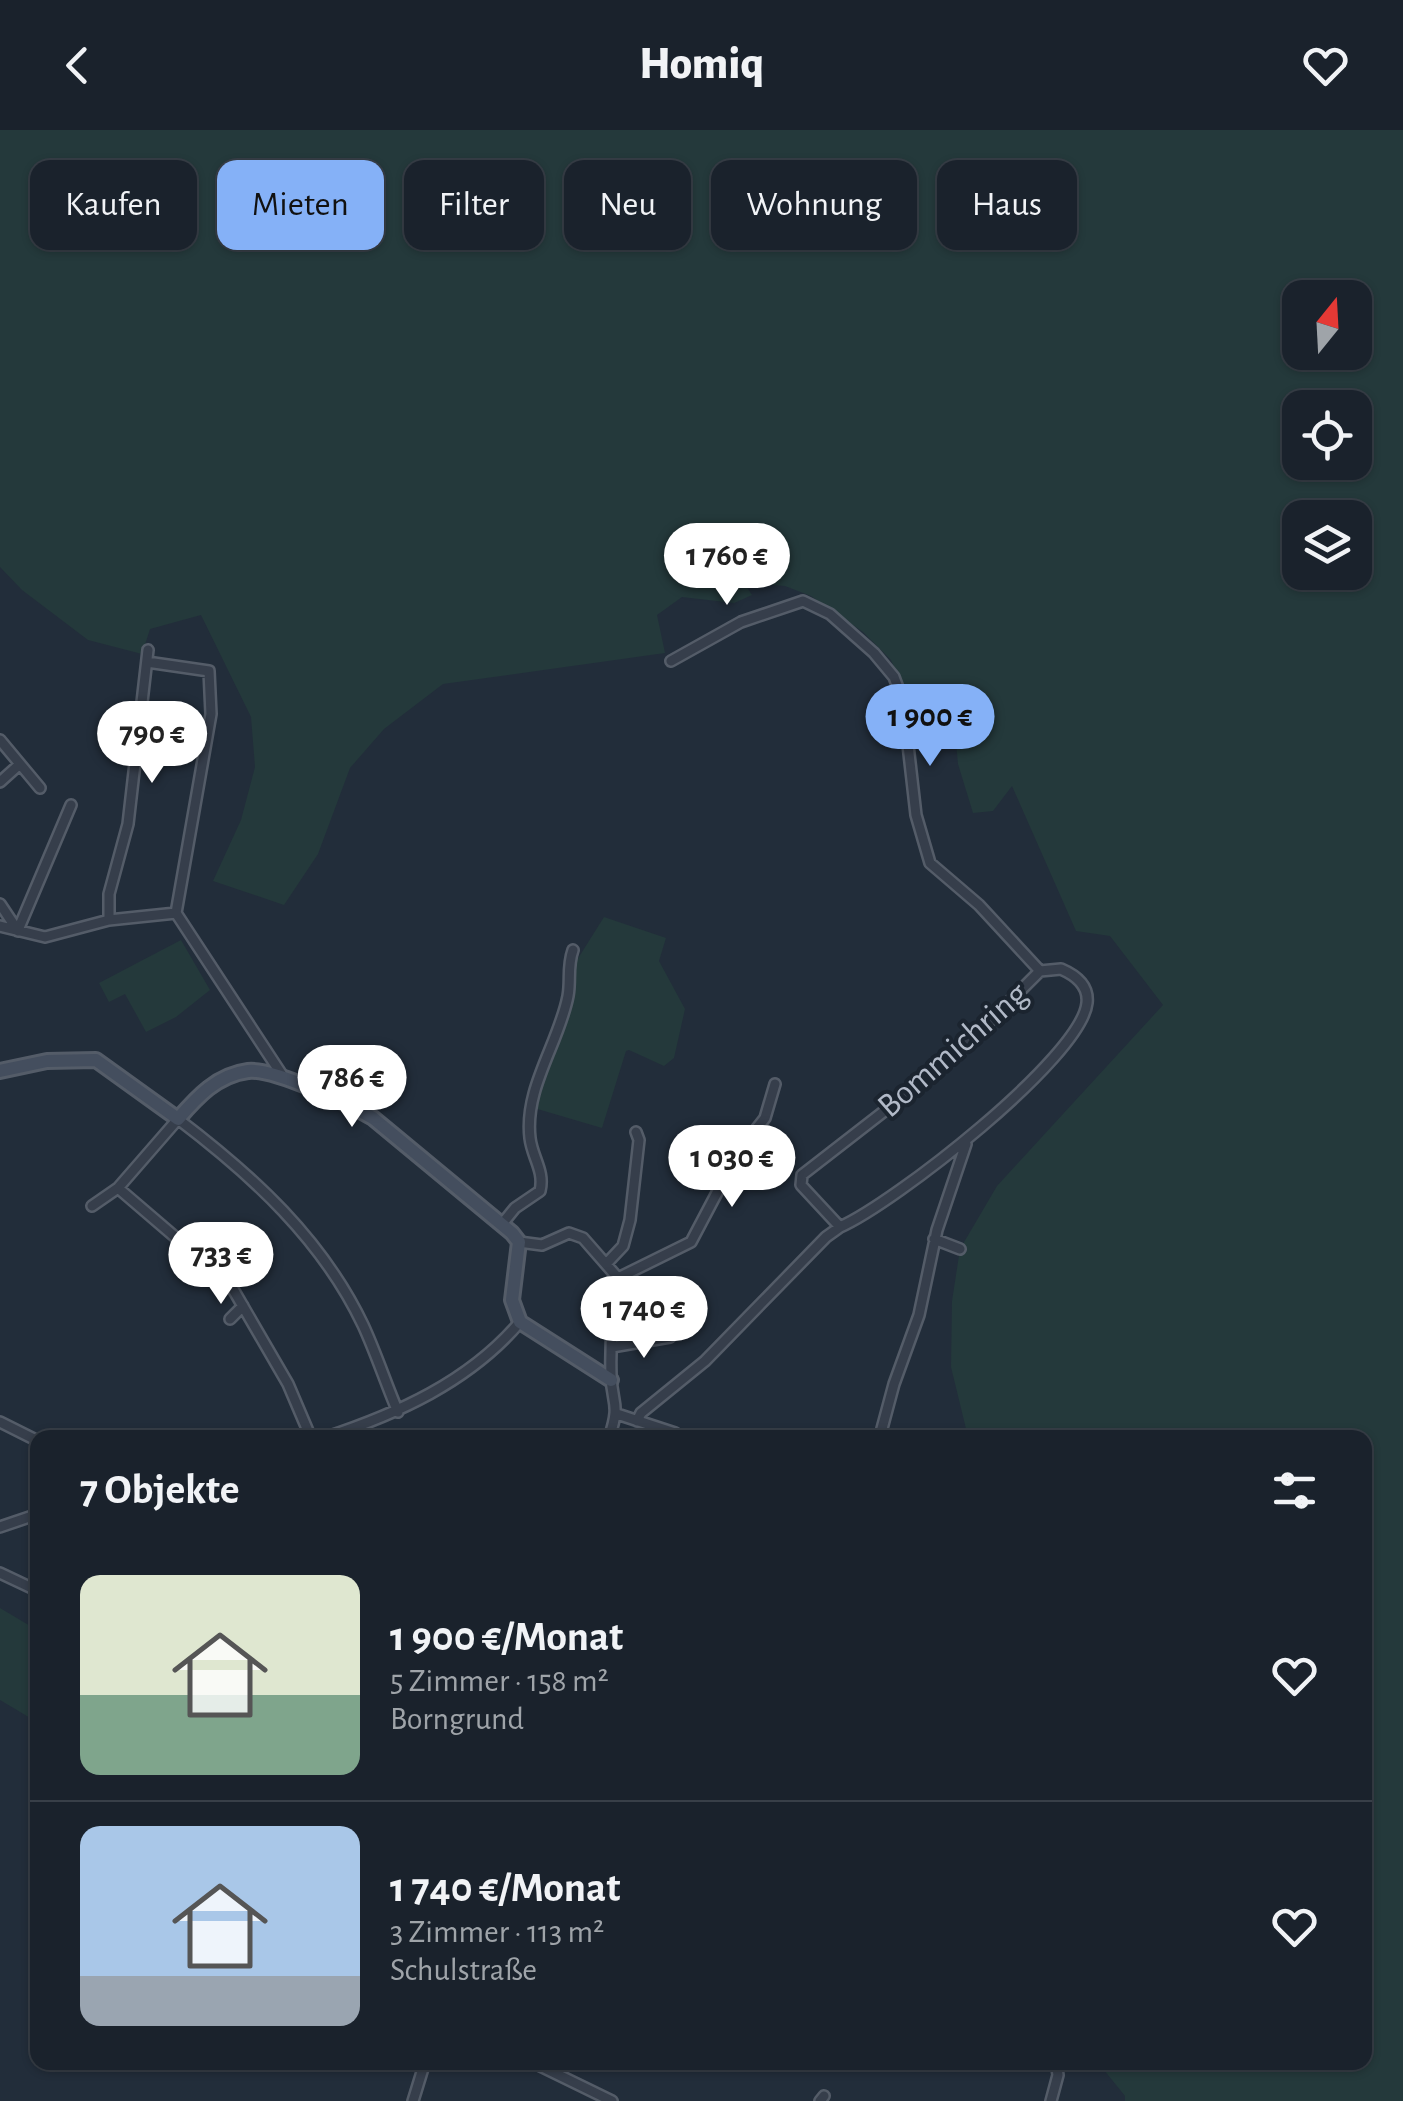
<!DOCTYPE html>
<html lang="de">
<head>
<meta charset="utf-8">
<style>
  body { margin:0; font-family:"Alegreya Sans",sans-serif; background:#232a34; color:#f1f3f6; height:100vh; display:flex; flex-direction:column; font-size:38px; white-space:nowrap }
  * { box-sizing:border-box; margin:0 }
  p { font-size:32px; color:#9fa4a9 }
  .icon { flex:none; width:55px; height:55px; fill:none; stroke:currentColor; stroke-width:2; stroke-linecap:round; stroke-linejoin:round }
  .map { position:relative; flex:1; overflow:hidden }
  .sheet { position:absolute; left:30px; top:1300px; width:1342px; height:640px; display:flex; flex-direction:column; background:#1a222c; border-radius:20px; box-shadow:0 2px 8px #0004,0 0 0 2px #383f48 }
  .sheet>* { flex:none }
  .guide { position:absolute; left:30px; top:30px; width:1345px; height:90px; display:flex; gap:20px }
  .needle { width:65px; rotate:18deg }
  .buttons { position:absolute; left:1282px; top:150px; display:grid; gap:20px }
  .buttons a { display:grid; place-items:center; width:90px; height:90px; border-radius:20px; background:#1a222c; box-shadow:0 2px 8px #0004,0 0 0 2px #383f48; font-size:50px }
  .price { position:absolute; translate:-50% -85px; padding:0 22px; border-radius:35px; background:#fff; color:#222; font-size:32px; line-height:65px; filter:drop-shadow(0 2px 5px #0008) }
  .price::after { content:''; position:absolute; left:50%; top:60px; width:30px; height:22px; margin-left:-15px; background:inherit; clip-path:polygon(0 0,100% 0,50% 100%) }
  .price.active { background:#85b1f7; color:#111 }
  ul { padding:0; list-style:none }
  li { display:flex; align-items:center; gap:30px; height:250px; padding:0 50px }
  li+li { border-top:2px solid #383f48 }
  li span { display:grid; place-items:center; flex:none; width:280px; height:200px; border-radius:20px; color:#555 }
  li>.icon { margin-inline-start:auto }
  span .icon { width:120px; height:120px; fill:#fffc; stroke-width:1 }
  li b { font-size:42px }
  h2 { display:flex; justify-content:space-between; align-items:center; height:120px; padding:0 50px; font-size:42px }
  .pill { padding:0 35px; border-radius:20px; background:#1a222c; box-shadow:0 2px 8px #0004,0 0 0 2px #383f48; font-size:35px; line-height:90px }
  .pill.active { background:#85b1f7; color:#111 }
  header { display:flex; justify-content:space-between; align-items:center; height:130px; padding:0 50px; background:#1a222c; font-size:45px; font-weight:800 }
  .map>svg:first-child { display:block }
  .green { fill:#24393b; fill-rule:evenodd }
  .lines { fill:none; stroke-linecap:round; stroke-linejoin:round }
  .street-casing { stroke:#545c68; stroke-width:14 }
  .secondary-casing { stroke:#545c68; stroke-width:18 }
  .street { stroke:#363e4b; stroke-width:9 }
  .secondary { stroke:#444e5e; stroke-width:12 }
  .labels { text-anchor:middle; stroke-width:8; stroke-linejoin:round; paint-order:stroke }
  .street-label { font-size:35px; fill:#b1b9c7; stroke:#1b242f }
</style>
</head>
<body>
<header><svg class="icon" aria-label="back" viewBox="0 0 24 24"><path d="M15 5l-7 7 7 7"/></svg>Homiq<svg class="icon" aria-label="heart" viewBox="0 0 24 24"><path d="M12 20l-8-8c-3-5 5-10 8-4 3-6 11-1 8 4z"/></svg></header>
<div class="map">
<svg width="1403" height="1971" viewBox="0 0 1403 1971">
  <rect width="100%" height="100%" fill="#222d3a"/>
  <path class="green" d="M0,0H1403V1971H1125V1966L1100,1935L1076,1933L1365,1932V1308L968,1307L951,1237L952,1171L960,1119L997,1056L1163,875L1110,806L1076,801L1012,656L993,681L973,683L958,634L952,570L907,569L891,530L863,502L811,466L785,456L744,453L752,465L734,473L682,467L657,485L665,523L443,554L384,599L350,638L318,724L284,775L213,751L241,690L255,637L251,587L201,485L150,499L142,524L88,510L22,460L0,437ZM1300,168H1355V222H1300ZM1300,278H1355V332H1300ZM1300,388H1355V442H1300Z
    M604,787L666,808L659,831L685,879L674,928L664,936L629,920L626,921L602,998L534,978L575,856L571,853L572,838Z
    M181,810L210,860L176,887L146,902L125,864L109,872L99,853Z
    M0,1478L37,1500V1592L0,1570Z"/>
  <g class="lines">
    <defs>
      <path id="street" d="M671,531L741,492L803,471L830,484L874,523L894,547L903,571L916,685L930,733L979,775L1040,841
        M147,532L209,541L211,584L176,783
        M0,610L40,658
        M0,652L20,634
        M0,774L18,801
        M109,790V764L128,694L148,520
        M0,796L45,807L109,790L176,783L284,948
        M18,800L71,675
        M1061,839C1075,845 1089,855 1087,873C1081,928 893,1074 840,1097L801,1055L802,1045L954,927L1040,841Z
        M118,1058L230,1154L288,1254L311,1308
        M92,1076L118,1058L178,989C253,1046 322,1109 363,1195C376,1223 386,1254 398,1282
        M502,1094L515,1078L540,1061C545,1041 532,1027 530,1008C524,958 559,913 568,866C571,850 567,837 573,820
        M934,1109L960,1119
        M519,1112L542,1115L569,1103L583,1108L618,1148C613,1179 610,1213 611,1245C612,1276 621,1272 609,1308
        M607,1133L623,1116L630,1090L639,1010L636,1002
        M618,1148L691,1112L739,1021L765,988L775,954
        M230,1189L243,1176
        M612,1217L670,1207
        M617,1284L675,1303
        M637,1291L641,1283L705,1231L826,1107L840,1097
        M0,1292L38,1311
        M880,1306L894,1254L919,1185L937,1100L966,1014
        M324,1308C397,1284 469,1252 520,1192
        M0,1397L38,1384
        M0,1443L38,1461
        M532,1932L612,1971
        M413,1971L425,1932
        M820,1971L824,1966
        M1051,1971L1058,1945L1056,1932"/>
      <path id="secondary" d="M0,941L47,931L96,930L178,989C197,967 217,945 248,941C274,938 349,974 373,988L512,1103L519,1112L512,1170L520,1192L611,1250"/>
    </defs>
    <use href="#street" class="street-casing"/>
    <use href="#secondary" class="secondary-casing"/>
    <use href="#street" class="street"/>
    <use href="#secondary" class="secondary"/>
  </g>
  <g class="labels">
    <g class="street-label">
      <text transform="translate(952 919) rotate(-41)" y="12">Bommichring</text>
    </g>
  </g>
</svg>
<div class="buttons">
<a><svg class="needle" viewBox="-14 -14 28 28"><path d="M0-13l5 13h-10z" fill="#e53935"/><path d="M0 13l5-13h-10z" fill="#9fa4a9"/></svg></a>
<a><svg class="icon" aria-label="locate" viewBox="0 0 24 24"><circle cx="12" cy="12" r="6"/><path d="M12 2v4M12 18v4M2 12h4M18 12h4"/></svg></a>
<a><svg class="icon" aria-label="layers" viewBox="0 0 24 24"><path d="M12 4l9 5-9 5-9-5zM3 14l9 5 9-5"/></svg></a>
</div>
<b class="price" style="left:727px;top:478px">1 760 €</b>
<b class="price active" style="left:930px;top:639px">1 900 €</b>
<b class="price" style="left:152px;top:656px">790 €</b>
<b class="price" style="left:352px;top:1000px">786 €</b>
<b class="price" style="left:732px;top:1080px">1 030 €</b>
<b class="price" style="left:221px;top:1177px">733 €</b>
<b class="price" style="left:644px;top:1231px">1 740 €</b>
<div class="guide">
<a class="pill">Kaufen</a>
<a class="pill active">Mieten</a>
<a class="pill">Filter</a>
<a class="pill">Neu</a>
<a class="pill">Wohnung</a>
<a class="pill">Haus</a>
</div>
<section class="sheet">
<h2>7 Objekte<svg class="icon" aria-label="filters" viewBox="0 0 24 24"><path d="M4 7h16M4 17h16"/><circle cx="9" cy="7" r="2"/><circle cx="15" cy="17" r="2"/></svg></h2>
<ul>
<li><span style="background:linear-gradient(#dfe7d0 60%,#7fa58c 0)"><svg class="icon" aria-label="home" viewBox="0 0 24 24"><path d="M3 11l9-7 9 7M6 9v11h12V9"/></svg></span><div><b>1 900 €/Monat</b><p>5 Zimmer · 158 m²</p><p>Borngrund</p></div><svg class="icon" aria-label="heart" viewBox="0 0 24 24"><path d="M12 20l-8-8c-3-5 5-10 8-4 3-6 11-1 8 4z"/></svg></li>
<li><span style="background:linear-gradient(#a9c7e8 75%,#9aa5b1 0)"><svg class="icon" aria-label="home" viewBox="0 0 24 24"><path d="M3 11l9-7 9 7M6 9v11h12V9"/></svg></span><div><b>1 740 €/Monat</b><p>3 Zimmer · 113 m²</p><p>Schulstraße</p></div><svg class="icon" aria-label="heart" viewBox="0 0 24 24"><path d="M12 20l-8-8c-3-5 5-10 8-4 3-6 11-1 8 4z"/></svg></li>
</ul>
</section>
</div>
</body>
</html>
